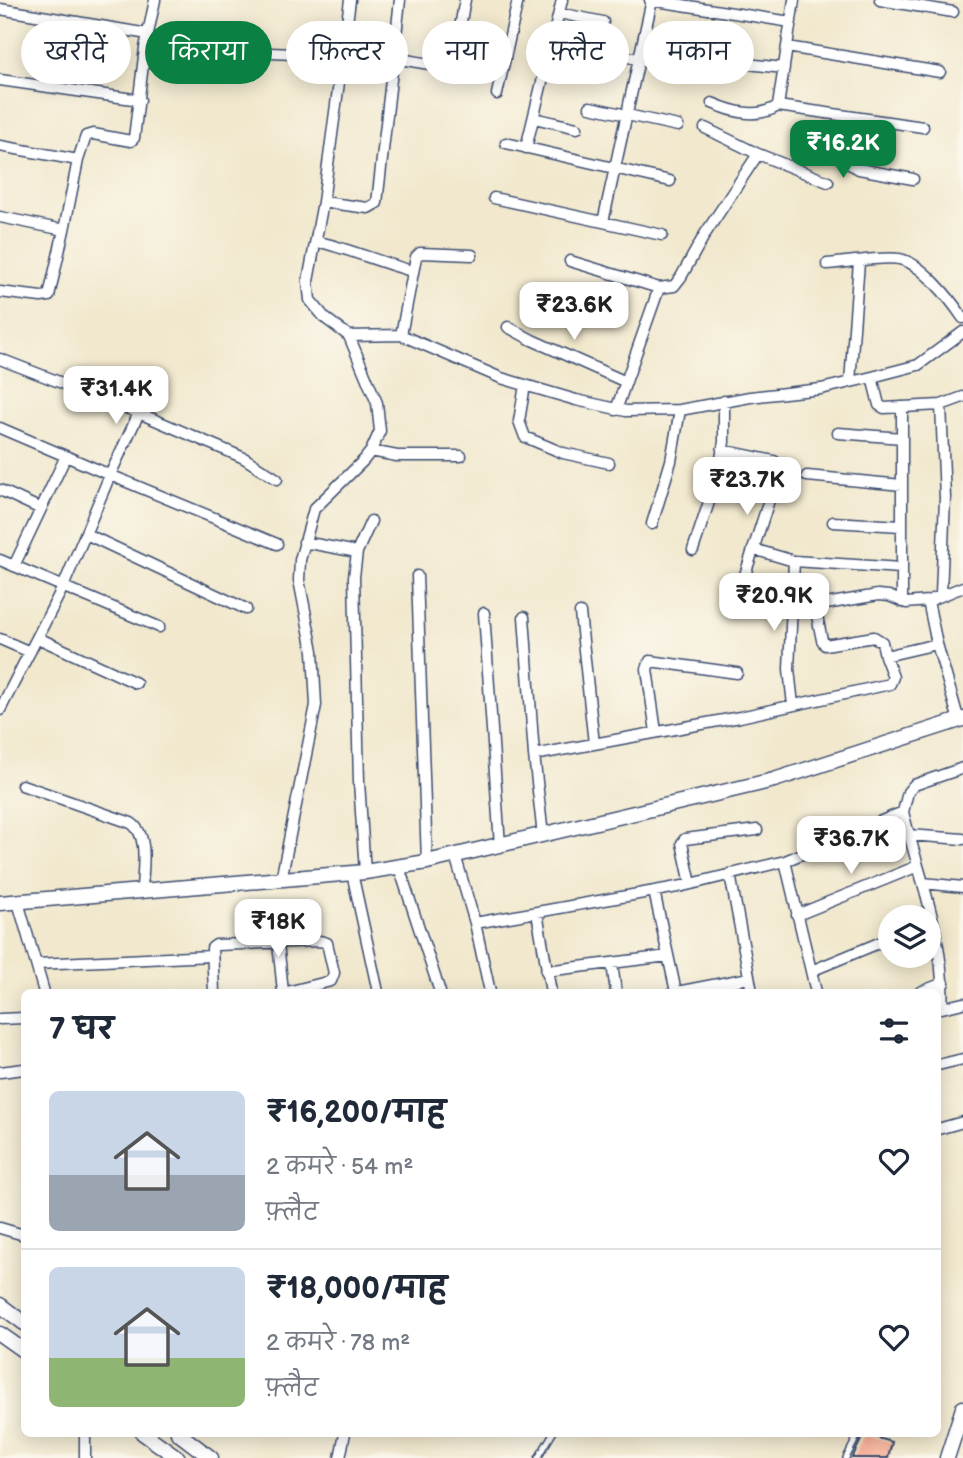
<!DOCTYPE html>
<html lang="hi">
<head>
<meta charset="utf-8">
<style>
  body { margin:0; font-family:"Balsamiq Sans","Playpen Sans Deva",sans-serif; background:#f2f2f3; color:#1f2937; height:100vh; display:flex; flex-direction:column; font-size:26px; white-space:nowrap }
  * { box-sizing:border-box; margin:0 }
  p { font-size:23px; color:#747a83 }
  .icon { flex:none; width:38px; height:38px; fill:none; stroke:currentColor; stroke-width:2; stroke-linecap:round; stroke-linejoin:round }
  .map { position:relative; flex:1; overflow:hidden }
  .sheet { position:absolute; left:21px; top:989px; width:920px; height:448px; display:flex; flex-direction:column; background:#fff; border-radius:10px; box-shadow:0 4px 18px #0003 }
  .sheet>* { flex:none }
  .guide { position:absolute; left:21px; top:21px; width:922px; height:63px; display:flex; gap:14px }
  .controls { position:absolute; left:878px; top:905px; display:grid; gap:14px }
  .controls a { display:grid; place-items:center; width:63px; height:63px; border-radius:50%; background:#fff; box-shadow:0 4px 18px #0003; font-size:35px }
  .price { position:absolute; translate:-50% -60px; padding:0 16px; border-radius:14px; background:#fff; color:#222; font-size:23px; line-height:46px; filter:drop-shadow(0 2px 4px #0008) }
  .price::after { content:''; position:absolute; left:50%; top:42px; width:21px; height:16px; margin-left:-10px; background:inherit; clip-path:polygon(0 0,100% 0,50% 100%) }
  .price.on { background:#0b8043; color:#fff }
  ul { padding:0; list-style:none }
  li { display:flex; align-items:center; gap:21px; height:175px; padding:0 28px }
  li+li { border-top:2px solid #e0e1e3 }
  li span { display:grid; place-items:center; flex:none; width:196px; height:140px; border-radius:10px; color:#555 }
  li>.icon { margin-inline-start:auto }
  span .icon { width:84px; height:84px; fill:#fffc; stroke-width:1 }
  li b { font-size:30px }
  h2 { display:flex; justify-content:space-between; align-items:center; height:84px; padding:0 28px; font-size:30px }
  .chip { padding:0 24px; border-radius:32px; background:#fff; box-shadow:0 4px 18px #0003; font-size:24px; line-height:63px }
  .chip.on { background:#0b8043; color:#fff }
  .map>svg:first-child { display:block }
  .building { fill:#faaa92 }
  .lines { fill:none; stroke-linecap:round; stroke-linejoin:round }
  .service-casing { stroke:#3b4b6f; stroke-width:8 }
  .minor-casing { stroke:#3b4b6f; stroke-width:13 }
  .tertiary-casing { stroke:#3b4b6f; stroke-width:17 }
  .service { stroke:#fff; stroke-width:5 }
  .minor { stroke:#fff; stroke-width:10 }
  .tertiary { stroke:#fff; stroke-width:14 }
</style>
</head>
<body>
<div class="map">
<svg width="963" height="1458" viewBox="0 0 963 1458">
  <rect width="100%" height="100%" fill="#fbf7ec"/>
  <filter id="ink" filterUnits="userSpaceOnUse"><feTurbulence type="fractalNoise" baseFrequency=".0143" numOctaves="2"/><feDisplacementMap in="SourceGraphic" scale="14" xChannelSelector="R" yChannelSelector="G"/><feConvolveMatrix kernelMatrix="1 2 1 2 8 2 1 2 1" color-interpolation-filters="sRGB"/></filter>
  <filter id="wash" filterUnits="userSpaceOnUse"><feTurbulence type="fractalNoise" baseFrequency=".00686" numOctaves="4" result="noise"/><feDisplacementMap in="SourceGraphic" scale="28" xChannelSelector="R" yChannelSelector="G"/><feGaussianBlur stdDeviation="1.57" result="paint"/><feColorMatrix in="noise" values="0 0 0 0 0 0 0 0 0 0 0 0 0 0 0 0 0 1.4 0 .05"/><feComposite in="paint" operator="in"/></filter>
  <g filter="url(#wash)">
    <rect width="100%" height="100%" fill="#f1e8cd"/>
    <g id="blocks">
      <path class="building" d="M864,1434L892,1442L888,1458H852Z"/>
    </g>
  </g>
  <g filter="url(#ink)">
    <use href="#blocks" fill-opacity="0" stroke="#3b4b6f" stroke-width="2"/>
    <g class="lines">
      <defs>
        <path id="service" d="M538,1458L553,1433
          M846,1458L859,1433"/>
        <path id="minor" d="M650,0L791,22
          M880,0L953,12
          M0,9L148,34
          M559,13L603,22
          M554,37L584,43
          M787,47L940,72
          M145,48L343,56
          M606,52L690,71
          M394,58L441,66C460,54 460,20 465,0
          M702,59L784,68
          M0,80L140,100
          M497,94L518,0
          M712,103C733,112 757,119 778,106L923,127
          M778,106L794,0
          M590,107L678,126
          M854,117L848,163L859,169L913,179
          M534,118L577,128
          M705,128L758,154L828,182
          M506,143L670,181
          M0,146L78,160
          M526,148L562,0
          M494,198L662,235
          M323,202L368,208L377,203L400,0
          M0,217L64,230L78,160L86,136L93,134L131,141L134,138L145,48L155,0
          M603,222L652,0
          M316,241C349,249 379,262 412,271
          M570,261L659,288
          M827,264C844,263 884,256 899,259C921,262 951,300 963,318
          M0,292L41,297L49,296L64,230
          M508,327L532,340L626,382
          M401,335L416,257L420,253L472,255
          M349,336L401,335L501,378L576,400L626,411L680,410L750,397L821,389L872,377L879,405L884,408L941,405L963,397
          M0,359L139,413L110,475L0,428
          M872,377L918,365L963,332
          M850,382L859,262
          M525,385L519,421L525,437L563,453L609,463
          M616,410L659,288L674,286L681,277L705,234L758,154
          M139,413L244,458L277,479
          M838,433L902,438
          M722,450L774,461L780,466L735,606
          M371,451L397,456H461
          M807,476L902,485
          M0,490L41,509
          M833,522L901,526
          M652,524L671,461L680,410
          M86,534L246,609
          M304,542L357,552
          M753,549L794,561L901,568
          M693,550L718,475L724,442V401
          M0,560L159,627
          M14,566L66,456
          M417,576L427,862
          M941,594L945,498L941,405
          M902,602V407
          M815,606L822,640L825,645L874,637L882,642L885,656
          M791,610L878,595L889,596L906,603L928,601
          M484,613L500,846
          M580,613L594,744
          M524,617L534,755
          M38,638L136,683
          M0,639L30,652
          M937,644L959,721
          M793,705L789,669L794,561
          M0,710L63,587L110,475L277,544
          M656,732L647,669L650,661L737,673
          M22,785L131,823C150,835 142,871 142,891
          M903,812C919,876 946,941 942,1008L963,1003
          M909,835L963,839
          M543,836L534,755L740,717L890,684L893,677L885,656L937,644L928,601L963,587
          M455,855L475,923L683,886L785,861L903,812L908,792L914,785L963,768
          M785,861L816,992
          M399,867L440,992
          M365,872L359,782L354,577L357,552L371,521
          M352,873L378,992
          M730,874L752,992
          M281,880L316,705L313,651L299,580L300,560L314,509L363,461L371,451L380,431L377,403L349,336L325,318L310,300L308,281L323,202L350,0
          M923,883L963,887
          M691,884L682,843L685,839L757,830
          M654,891L676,992
          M18,902L44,992
          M537,913L551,992
          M797,915L918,866
          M475,923L490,992
          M278,943L283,992
          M36,964L212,956
          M612,964L616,992
          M546,971L668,956
          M811,971L891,938
          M214,992L212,948L216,945L320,941L327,943L334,973L331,981L287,992
          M677,992L749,978
          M920,992L944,983
          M0,1019L24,1018
          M938,1065L963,1059
          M0,1072L24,1069
          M938,1129L963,1122
          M0,1228L24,1235
          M85,1458V1433
          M340,1458L345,1433"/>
        <path id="tertiary" d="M0,903L365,872L427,862L774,780L963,719
          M0,1305L24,1323
          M0,1334L24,1351
          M143,1433L178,1458
          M178,1433L211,1458
          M947,1458L963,1408"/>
      </defs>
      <use href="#service" class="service-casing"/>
      <use href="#minor" class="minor-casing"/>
      <use href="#tertiary" class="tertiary-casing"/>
      <use href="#service" class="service"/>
      <use href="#minor" class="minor"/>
      <use href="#tertiary" class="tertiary"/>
    </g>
  </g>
</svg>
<div class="controls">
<a><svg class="icon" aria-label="layers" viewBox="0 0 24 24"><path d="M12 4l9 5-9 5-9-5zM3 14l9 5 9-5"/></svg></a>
</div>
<b class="price on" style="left:843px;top:180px">₹16.2K</b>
<b class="price" style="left:574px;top:342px">₹23.6K</b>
<b class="price" style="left:116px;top:426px">₹31.4K</b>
<b class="price" style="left:747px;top:517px">₹23.7K</b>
<b class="price" style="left:774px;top:633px">₹20.9K</b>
<b class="price" style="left:851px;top:876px">₹36.7K</b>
<b class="price" style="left:278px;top:959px">₹18K</b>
<div class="guide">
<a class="chip">खरीदें</a>
<a class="chip on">किराया</a>
<a class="chip">फ़िल्टर</a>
<a class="chip">नया</a>
<a class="chip">फ़्लैट</a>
<a class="chip">मकान</a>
</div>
<section class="sheet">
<h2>7 घर<svg class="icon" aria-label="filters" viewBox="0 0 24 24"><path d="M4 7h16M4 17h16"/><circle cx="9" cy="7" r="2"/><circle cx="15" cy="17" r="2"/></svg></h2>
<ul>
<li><span style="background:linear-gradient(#c9d6e8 60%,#9aa5b1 0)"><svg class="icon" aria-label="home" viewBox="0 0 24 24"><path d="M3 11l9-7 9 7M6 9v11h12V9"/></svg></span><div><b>₹16,200/माह</b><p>2 कमरे · 54 m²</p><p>फ़्लैट</p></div><svg class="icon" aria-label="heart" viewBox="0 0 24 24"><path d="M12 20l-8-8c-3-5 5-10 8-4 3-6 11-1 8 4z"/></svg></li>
<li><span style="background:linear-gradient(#c9d6e8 65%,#8fb573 0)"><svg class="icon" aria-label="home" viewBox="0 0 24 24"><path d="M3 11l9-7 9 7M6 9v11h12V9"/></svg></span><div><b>₹18,000/माह</b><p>2 कमरे · 78 m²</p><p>फ़्लैट</p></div><svg class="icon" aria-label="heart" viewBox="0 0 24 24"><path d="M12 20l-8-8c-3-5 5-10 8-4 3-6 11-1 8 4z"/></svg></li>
</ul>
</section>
</div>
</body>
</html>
